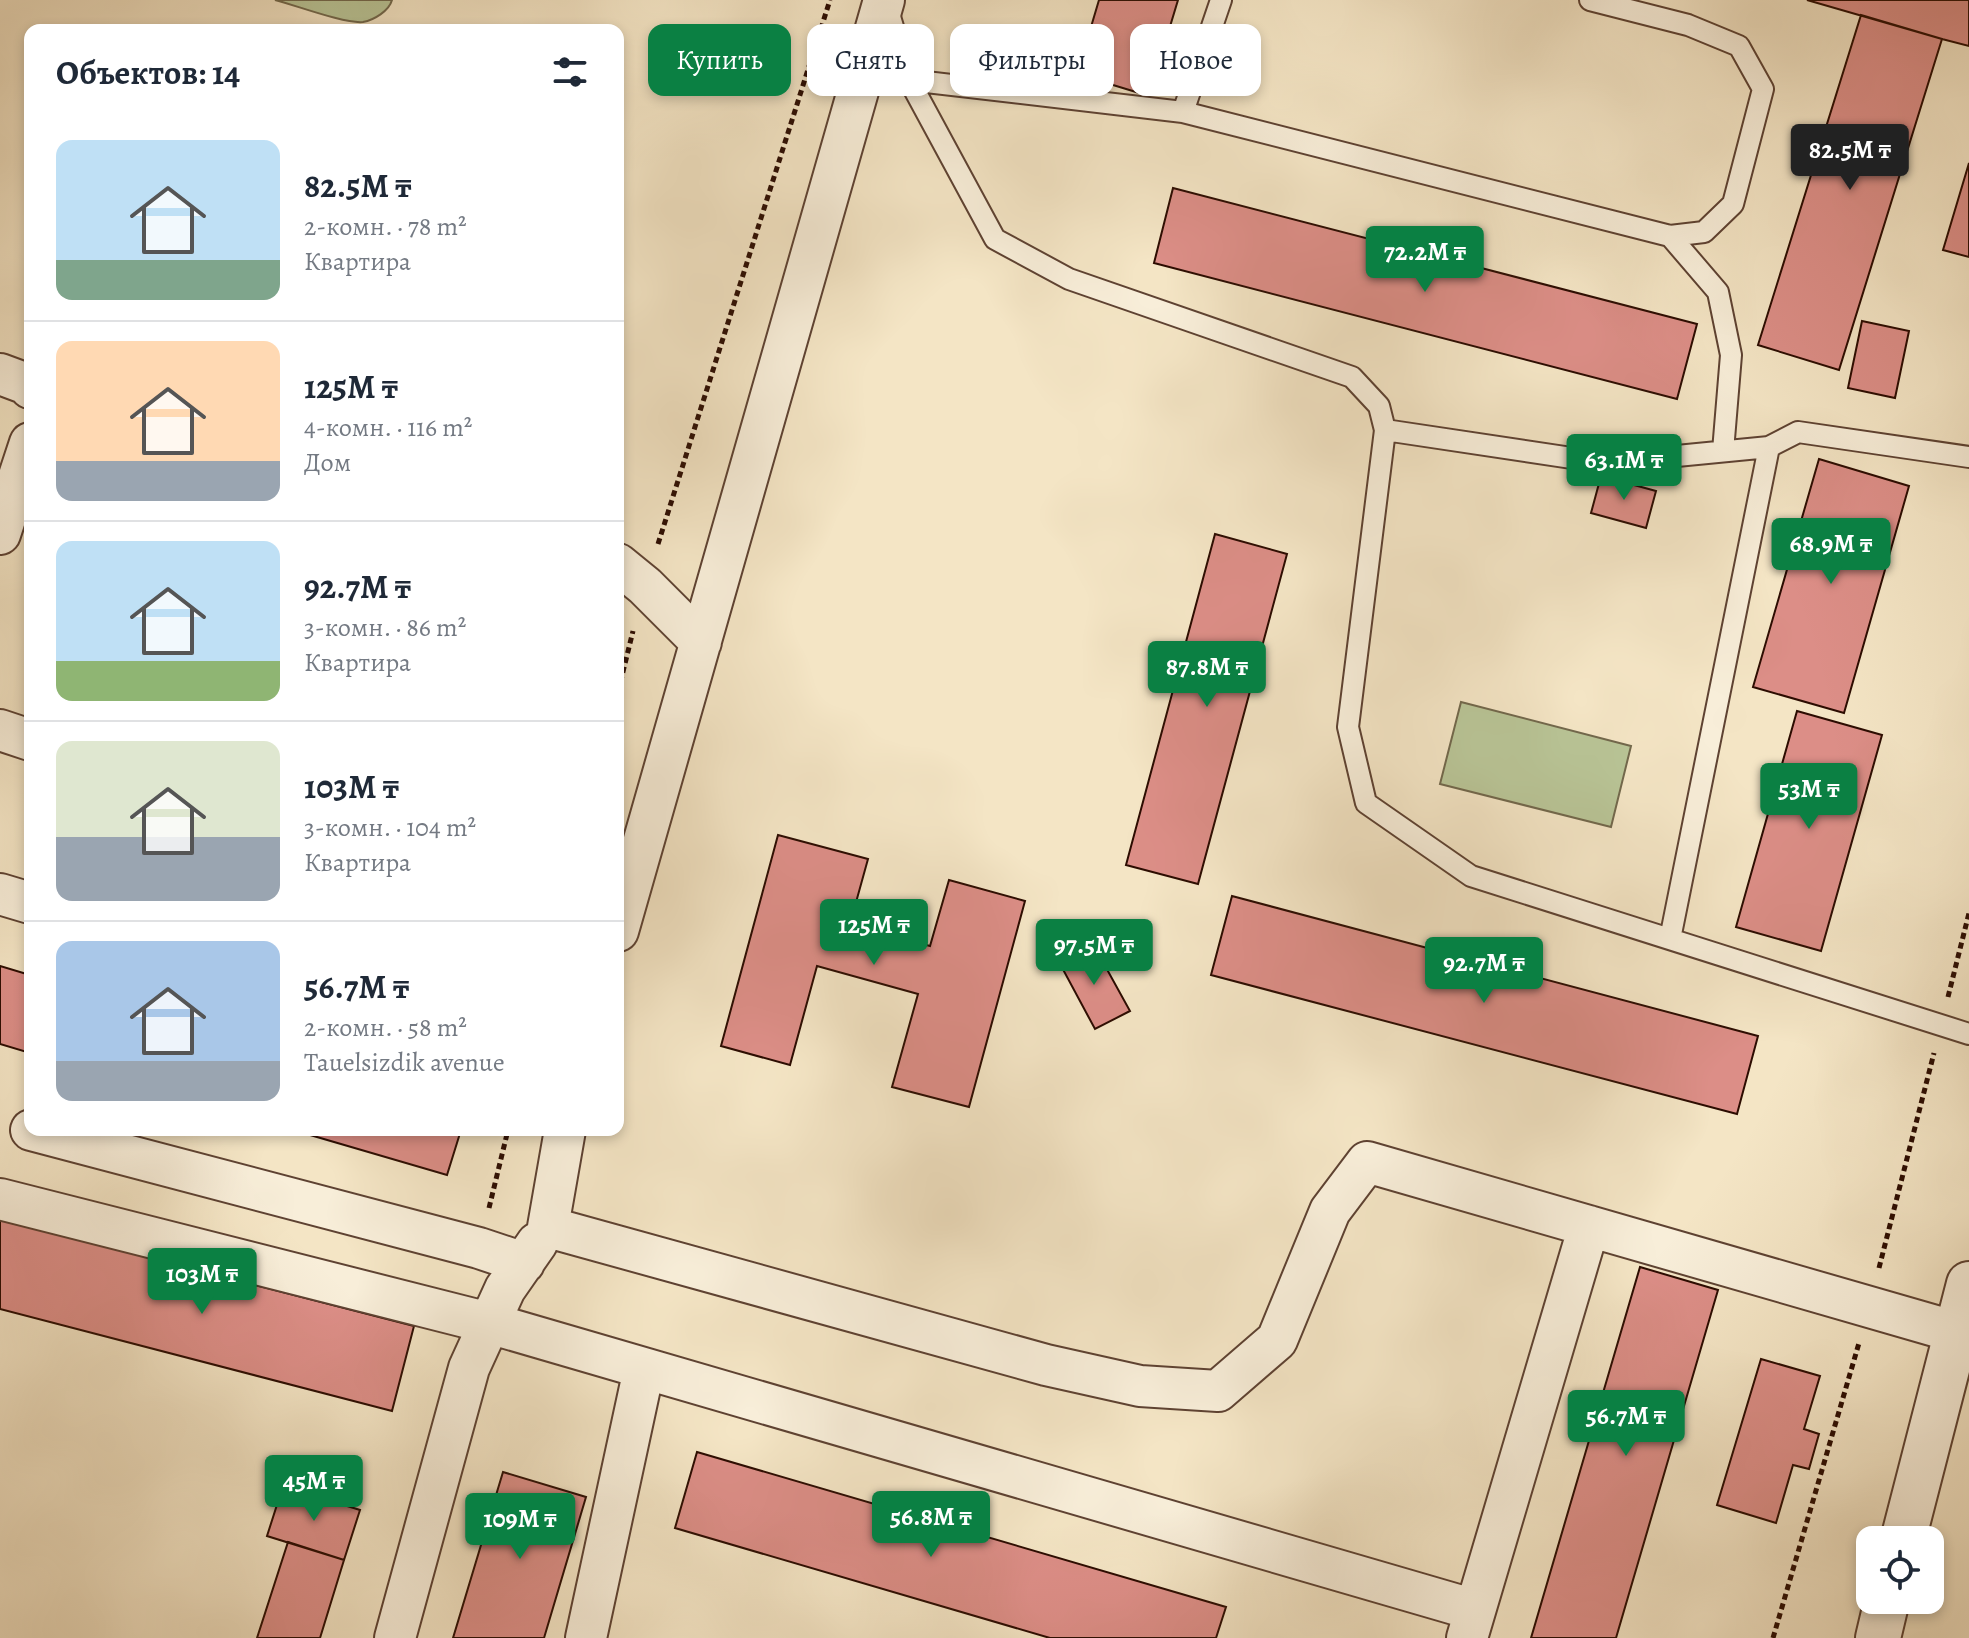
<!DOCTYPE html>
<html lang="ru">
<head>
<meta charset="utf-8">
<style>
  body { margin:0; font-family:Alegreya,serif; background:#f2f2f3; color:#1f2937; height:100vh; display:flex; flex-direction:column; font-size:30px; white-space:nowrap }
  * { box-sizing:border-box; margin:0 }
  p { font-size:26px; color:#747a83 }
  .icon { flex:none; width:44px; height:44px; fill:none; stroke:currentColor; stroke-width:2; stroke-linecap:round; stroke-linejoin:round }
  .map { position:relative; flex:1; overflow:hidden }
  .sheet { position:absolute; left:24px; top:24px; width:600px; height:1112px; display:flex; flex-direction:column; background:#fff; border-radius:16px; box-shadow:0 4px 12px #0003 }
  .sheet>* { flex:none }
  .banner { position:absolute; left:648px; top:24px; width:760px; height:72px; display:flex; gap:16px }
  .tools { position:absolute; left:1856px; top:1526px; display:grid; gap:16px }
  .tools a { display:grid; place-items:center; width:88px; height:88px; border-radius:16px; background:#fff; box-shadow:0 4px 12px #0003; font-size:40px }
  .price { position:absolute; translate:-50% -68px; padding:0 18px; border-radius:8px; background:#0b8043; color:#fff; font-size:26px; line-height:52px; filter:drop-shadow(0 2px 4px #0008) }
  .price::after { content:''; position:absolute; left:50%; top:48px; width:24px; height:18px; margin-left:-12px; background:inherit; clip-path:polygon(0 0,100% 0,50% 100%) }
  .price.selected { background:#222; color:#fff }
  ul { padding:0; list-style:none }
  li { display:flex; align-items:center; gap:24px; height:200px; padding:0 32px }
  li+li { border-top:2px solid #e0e1e3 }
  li span { display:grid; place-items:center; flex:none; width:224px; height:160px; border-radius:16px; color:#555 }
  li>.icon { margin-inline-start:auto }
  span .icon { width:96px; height:96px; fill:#fffc; stroke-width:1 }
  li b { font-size:34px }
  h2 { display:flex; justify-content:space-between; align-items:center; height:96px; padding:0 32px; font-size:34px }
  .chip { padding:0 28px; border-radius:16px; background:#fff; box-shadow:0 4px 12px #0003; font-size:28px; line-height:72px }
  .chip.selected { background:#0b8043; color:#fff }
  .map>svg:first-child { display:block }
  .green { fill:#b9c597; stroke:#72684c; stroke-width:2 }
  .building { fill:#dc8e87; stroke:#2c0c01; stroke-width:2 }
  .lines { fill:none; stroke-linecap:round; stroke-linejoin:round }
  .service-casing { stroke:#5e4232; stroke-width:24 }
  .minor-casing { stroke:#5e4232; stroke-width:44 }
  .tertiary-casing { stroke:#5e4232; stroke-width:48 }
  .path { stroke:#2c0c01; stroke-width:5; stroke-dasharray:6 4; stroke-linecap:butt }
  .service { stroke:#f8eed9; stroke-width:20 }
  .minor { stroke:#f8eed9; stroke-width:40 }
  .tertiary { stroke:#f8eed9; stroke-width:44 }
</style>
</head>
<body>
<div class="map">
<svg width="1969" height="1638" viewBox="0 0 1969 1638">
  <rect width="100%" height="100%" fill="#f4e5c5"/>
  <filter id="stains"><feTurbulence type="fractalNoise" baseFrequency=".0025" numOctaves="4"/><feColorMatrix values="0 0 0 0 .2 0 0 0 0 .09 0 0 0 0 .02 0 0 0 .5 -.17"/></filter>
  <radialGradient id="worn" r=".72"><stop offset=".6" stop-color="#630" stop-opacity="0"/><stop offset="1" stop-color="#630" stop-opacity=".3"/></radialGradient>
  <path class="green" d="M275,0H392C389,11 374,20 363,22C345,24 295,5 275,0Z
    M1461,702L1631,746L1611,827L1440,784Z"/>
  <path class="building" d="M1099,0H1178L1149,96L1077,74Z
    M1807,0H1969V46L1942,39Z
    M1861,15L1942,39L1839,370L1758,345Z
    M1969,163V257L1943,250Z
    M1173,188L1697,324L1677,399L1154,263Z
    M1862,321L1909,331L1895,398L1848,388Z
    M1819,459L1909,486L1844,713L1753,687Z
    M1601,476L1656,491L1646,528L1591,513Z
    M1215,534L1287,554L1198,884L1126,865Z
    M1797,711L1882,735L1821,951L1736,927Z
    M778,835L868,859L850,924L930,946L949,880L1025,901L969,1107L892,1087L918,994L817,966L790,1065L721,1046Z
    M1232,896L1758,1036L1737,1114L1211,975Z
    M1093,944L1130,1011L1095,1029L1059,962Z
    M0,966L30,975V1053L0,1044Z
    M293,1130H461L447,1175Z
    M0,1219L414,1326L392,1411L0,1309Z
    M1640,1267L1718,1290L1616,1638H1531Z
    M1761,1359L1820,1376L1804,1429L1819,1434L1809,1469L1793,1465L1776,1523L1717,1505Z
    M697,1452L1226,1607L1216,1638H1050L675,1528Z
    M503,1472L586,1497L544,1638H453Z
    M283,1486L360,1510L344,1560L267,1536Z
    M288,1542L344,1560L320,1638H257Z"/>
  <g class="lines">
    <defs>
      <path id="service" d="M887,7L909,80L995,239L1069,279L1352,377L1379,406L1385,430L1348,727L1366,803L1471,876L1969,1034
        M909,80L1183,112L1670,236L1704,232L1733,204L1763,89L1739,46L1688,25L1590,0
        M1183,112L1221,0
        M1670,236L1718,292L1731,355L1723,451
        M1385,430L1605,463L1769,447
        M1670,939L1769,447L1798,432L1969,457"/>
      <path id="minor" d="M0,374L27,384L30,388
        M0,534L30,443
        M618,564L645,586L701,642
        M0,730L30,740
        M0,894L30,903
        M618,931L884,0
        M31,1130L479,1248L524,1263
        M565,1130L548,1227L1046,1365L1140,1386L1218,1391L1277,1340L1330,1211L1367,1162L1956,1332
        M0,1199L489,1323L1475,1610
        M395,1638L469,1368L505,1289L537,1243
        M586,1638L644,1369
        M1467,1638L1589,1226"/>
      <path id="tertiary" d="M1903,1540L1969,1284
        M1878,1638L1887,1600"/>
    </defs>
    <use href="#service" class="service-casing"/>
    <use href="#minor" class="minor-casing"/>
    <use href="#tertiary" class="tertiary-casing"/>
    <path class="path" d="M658,544L830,0
      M618,692L633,631
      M1948,997L1969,913
      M489,1208L508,1130
      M1879,1268L1934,1053
      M1773,1638L1859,1343"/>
    <use href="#service" class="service"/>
    <use href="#minor" class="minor"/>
    <use href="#tertiary" class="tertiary"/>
  </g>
  <rect width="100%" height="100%" filter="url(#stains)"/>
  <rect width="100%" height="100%" fill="url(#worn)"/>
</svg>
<div class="tools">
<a><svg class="icon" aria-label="locate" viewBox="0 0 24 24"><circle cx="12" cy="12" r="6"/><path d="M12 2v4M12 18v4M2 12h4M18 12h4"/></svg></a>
</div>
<b class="price selected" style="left:1850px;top:192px">82.5M ₸</b>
<b class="price" style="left:1425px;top:294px">72.2M ₸</b>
<b class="price" style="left:1624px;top:502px">63.1M ₸</b>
<b class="price" style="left:1831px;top:586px">68.9M ₸</b>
<b class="price" style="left:1207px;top:709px">87.8M ₸</b>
<b class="price" style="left:1809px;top:831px">53M ₸</b>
<b class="price" style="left:874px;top:967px">125M ₸</b>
<b class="price" style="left:1094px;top:987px">97.5M ₸</b>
<b class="price" style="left:1484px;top:1005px">92.7M ₸</b>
<b class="price" style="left:202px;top:1316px">103M ₸</b>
<b class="price" style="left:1626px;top:1458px">56.7M ₸</b>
<b class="price" style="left:314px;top:1523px">45M ₸</b>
<b class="price" style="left:931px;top:1559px">56.8M ₸</b>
<b class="price" style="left:520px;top:1561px">109M ₸</b>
<div class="banner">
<a class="chip selected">Купить</a>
<a class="chip">Снять</a>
<a class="chip">Фильтры</a>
<a class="chip">Новое</a>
</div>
<section class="sheet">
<h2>Объектов: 14<svg class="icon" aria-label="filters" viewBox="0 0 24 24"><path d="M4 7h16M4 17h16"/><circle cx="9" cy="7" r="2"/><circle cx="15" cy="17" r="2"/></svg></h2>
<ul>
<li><span style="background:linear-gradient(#bfe0f5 75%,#7fa58c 0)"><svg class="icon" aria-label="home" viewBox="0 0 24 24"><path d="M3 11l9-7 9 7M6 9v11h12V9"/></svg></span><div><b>82.5M ₸</b><p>2-комн. · 78 m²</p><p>Квартира</p></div></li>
<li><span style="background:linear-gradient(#ffd9b3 75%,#9aa5b1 0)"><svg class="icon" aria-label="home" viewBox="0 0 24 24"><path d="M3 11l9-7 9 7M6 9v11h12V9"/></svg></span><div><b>125M ₸</b><p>4-комн. · 116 m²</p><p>Дом</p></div></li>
<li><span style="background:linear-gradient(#bfe0f5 75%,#8fb573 0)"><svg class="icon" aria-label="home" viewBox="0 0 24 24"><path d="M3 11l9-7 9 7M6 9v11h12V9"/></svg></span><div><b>92.7M ₸</b><p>3-комн. · 86 m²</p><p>Квартира</p></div></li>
<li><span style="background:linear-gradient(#dfe7d0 60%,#9aa5b1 0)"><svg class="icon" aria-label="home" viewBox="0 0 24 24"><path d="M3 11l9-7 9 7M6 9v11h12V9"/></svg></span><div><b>103M ₸</b><p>3-комн. · 104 m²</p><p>Квартира</p></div></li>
<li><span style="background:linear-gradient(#a9c7e8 75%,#9aa5b1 0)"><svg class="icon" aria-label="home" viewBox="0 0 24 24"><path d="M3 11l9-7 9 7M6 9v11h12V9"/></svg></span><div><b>56.7M ₸</b><p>2-комн. · 58 m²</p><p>Tauelsizdik avenue</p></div></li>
</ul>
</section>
</div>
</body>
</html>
